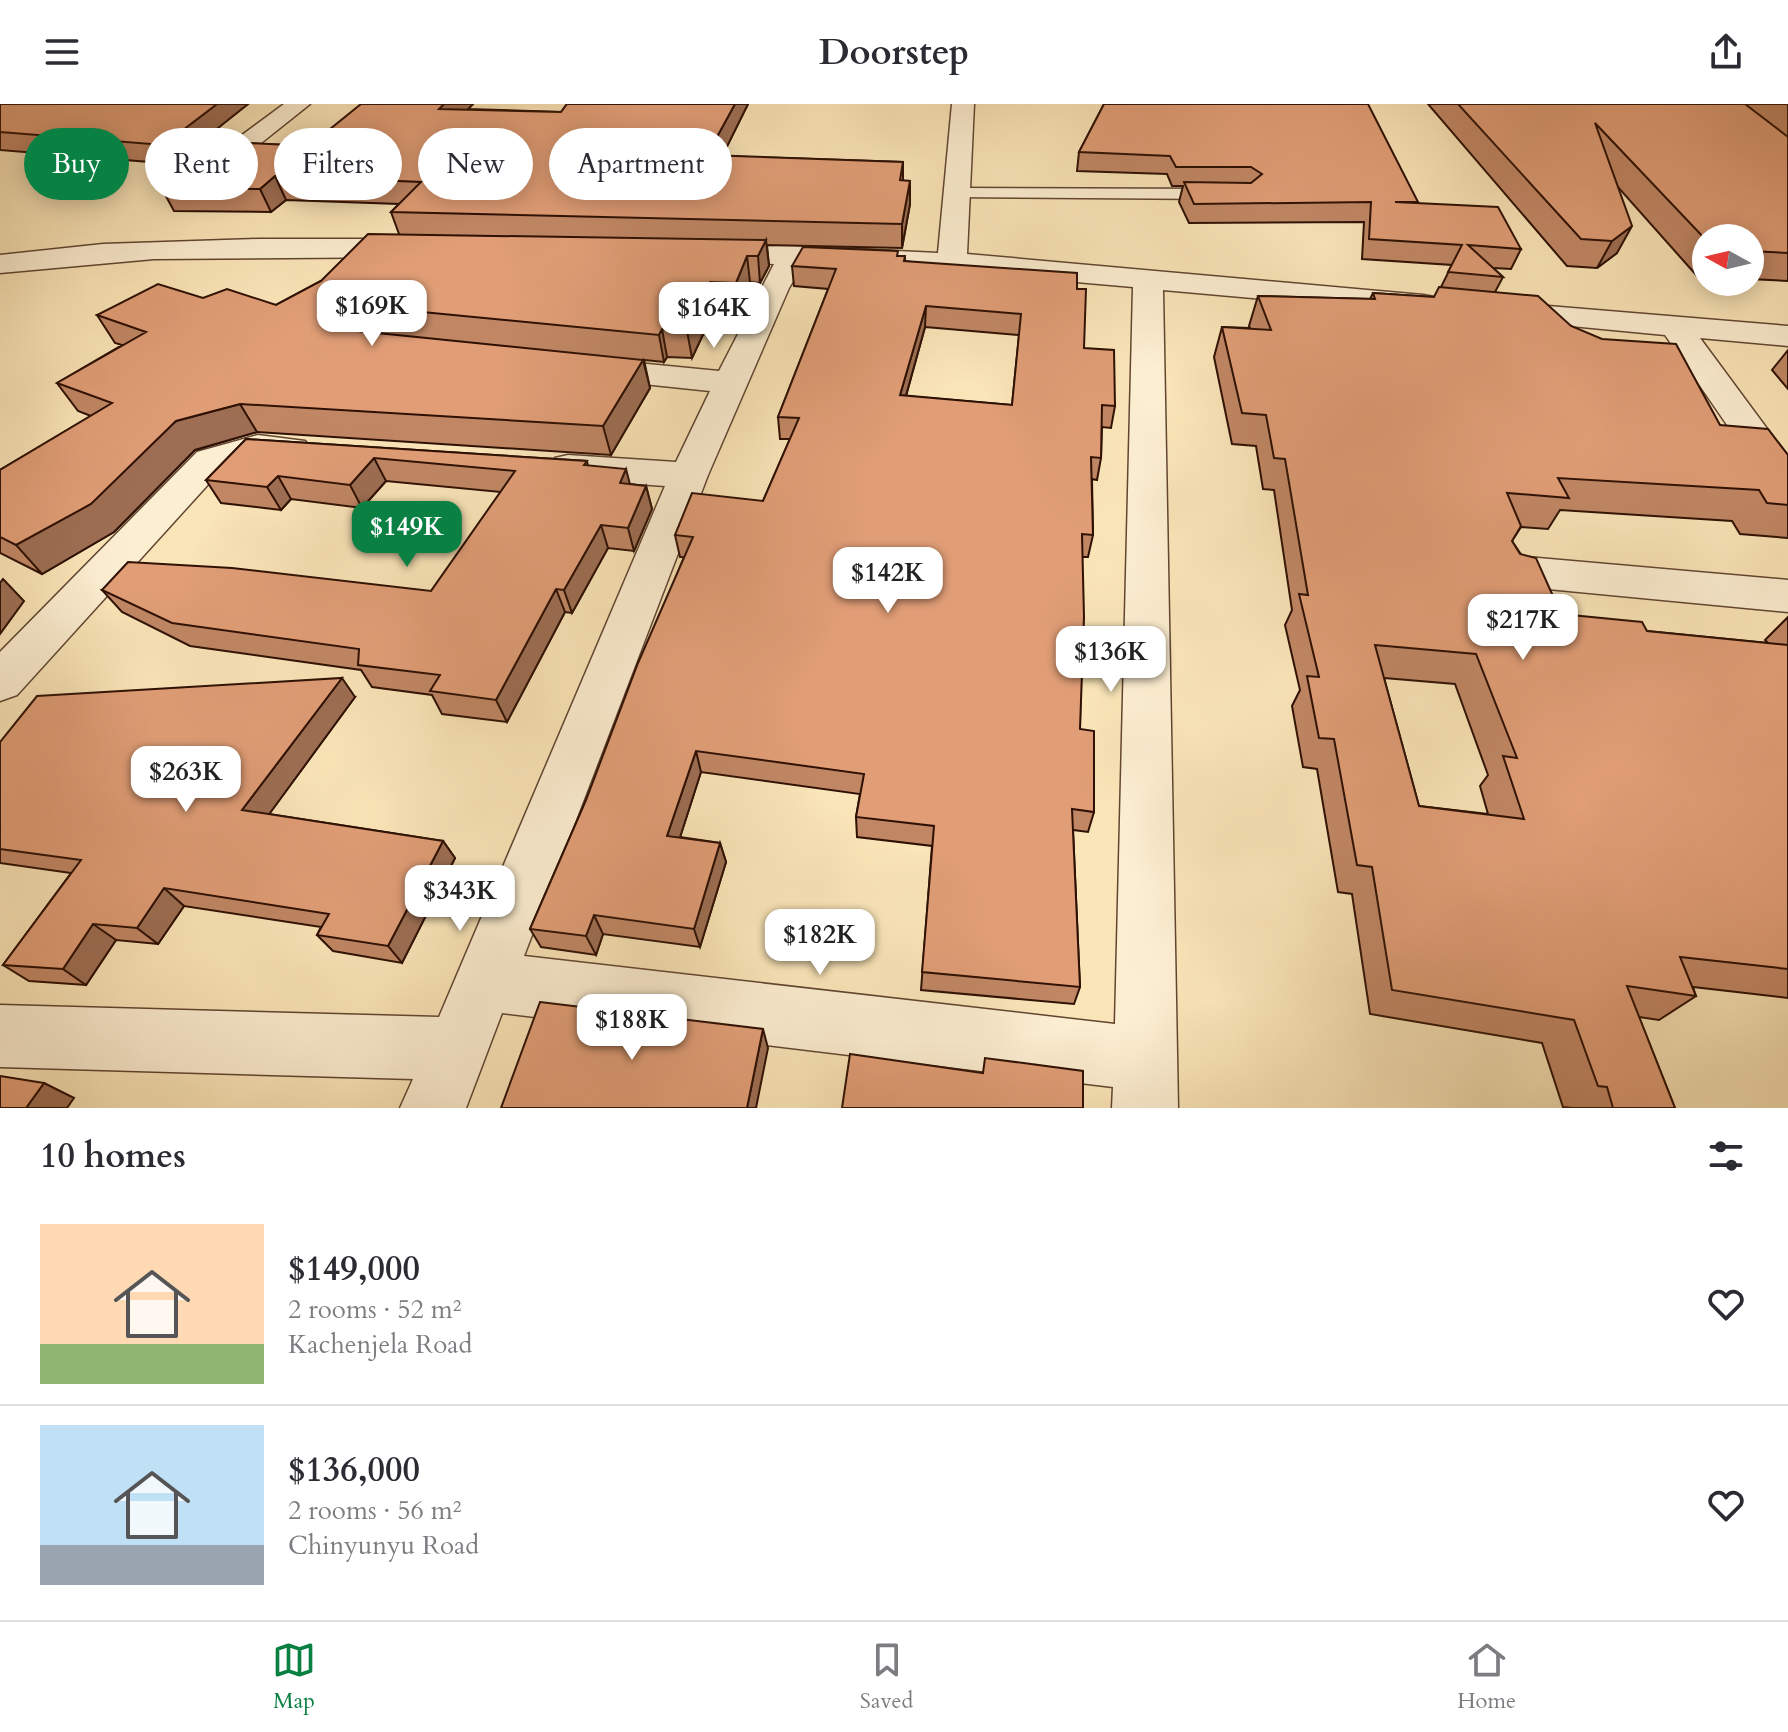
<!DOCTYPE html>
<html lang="en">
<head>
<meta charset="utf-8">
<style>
  body { margin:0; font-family:Cardo,serif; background:#f7f7f7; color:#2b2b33; height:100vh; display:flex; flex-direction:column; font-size:30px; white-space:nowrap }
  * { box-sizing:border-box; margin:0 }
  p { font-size:26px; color:#7c7c81 }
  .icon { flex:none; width:44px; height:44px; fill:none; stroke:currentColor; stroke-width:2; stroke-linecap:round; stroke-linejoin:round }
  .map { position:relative; height:1004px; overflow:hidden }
  .details { display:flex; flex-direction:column; background:#fff; flex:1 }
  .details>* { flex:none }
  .hud { position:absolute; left:24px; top:24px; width:800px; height:72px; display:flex; gap:16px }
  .needle { width:52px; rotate:278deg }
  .buttons { position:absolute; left:1692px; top:120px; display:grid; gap:16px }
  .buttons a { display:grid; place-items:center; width:72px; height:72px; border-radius:50%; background:#fff; box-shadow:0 4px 20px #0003; font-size:40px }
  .price { position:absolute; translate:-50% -68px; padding:0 18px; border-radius:16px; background:#fff; color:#222; font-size:26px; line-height:52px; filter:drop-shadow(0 2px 4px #0008) }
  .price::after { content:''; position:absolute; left:50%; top:48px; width:24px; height:18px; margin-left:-12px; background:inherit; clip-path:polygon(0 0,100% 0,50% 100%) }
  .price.on { background:#0b8043; color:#fff }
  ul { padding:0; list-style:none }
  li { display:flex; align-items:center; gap:24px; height:200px; padding:0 40px }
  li+li { border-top:2px solid #e1e1e2 }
  li span { display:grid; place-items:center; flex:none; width:224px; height:160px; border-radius:0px; color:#555 }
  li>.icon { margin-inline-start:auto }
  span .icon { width:96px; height:96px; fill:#fffc; stroke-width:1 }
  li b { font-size:34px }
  h2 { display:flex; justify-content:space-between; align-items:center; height:96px; padding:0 40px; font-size:34px }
  .chip { padding:0 28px; border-radius:36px; background:#fff; box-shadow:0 4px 20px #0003; font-size:28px; line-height:72px }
  .chip.on { background:#0b8043; color:#fff }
  header { display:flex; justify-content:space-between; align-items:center; height:104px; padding:0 40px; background:#fff; font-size:36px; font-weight:700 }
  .dock { display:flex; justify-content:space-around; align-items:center; height:112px; border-top:2px solid #e1e1e2; background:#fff; font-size:22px; color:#7c7c81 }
  .dock a { display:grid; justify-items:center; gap:4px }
  .dock .on { color:#0b8043 }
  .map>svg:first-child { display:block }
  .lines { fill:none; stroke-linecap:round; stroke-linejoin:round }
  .service-casing { stroke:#614531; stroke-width:3 }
  .minor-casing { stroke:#614531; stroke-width:3 }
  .service { fill:#fceed1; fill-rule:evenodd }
  .minor { fill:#fceed1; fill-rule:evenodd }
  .wall { fill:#c18765; stroke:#2e1004; stroke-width:2; fill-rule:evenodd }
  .shaded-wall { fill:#9d6e53; stroke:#2e1004; stroke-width:2 }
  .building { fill:#e09d76; stroke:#2e1004; stroke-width:2; fill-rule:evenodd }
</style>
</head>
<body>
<header><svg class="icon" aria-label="menu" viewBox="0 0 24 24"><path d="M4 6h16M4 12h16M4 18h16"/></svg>Doorstep<svg class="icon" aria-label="share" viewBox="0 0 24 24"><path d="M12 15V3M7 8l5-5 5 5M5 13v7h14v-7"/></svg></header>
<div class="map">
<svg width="1788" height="1004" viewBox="0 0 1788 1004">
  <rect width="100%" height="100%" fill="#fae5b8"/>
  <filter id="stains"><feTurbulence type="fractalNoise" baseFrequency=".0025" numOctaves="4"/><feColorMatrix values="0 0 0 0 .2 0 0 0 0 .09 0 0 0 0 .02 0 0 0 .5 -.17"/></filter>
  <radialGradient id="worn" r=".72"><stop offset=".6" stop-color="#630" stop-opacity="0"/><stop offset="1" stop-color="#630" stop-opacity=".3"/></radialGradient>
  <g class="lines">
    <defs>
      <path id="service" d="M957,84L1220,85L1228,90L1220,95L951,93V85Z"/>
      <path id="minor" d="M284,0H310L241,55H223L220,50L223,45Z
        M952,0H974L967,150L1423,191L1434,193L1439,200L1434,207L1423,209L1163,186L1178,1004H1112L1113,983L502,909L466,1004H400L413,975L0,963V901L439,913L665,382L568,375L555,372L549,363L555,354L568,351L676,358L710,287L586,274L574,271L569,264L574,257L586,254L719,267L774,160L700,155L695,149L700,143L794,142L938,149ZM803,161L952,167L1133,183L1115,920L524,852L708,371L789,184Z
        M258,135H413L423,138L427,144L423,150L413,153L154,155L0,169V151L103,140Z
        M1499,198L1788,222V242L1700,234L1788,353V393L1774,389L1665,231L1488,214L1483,207L1488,200Z
        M258,331L305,337L311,345L305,353L292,357L259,355L223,364L17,591L0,597V548L197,348Z
        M1516,452L1788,476V508L1516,482L1501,478L1495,467L1501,456Z"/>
    </defs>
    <use href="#service" class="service-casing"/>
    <use href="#minor" class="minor-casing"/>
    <use href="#service" class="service"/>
    <use href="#minor" class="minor"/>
  </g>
  <path class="wall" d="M0,0H248L201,37L309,42L473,0L468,5L561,8L567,0H748L722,52L903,58V77H910V100L902,144L767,141L769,162L760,179L750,178L739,206L715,205L692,254L667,253L664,258L644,256L650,284L611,351L257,328L195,346L114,428L42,470L0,449V366L91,312L78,307L57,279L122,241L115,239L97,211L203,194L276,201L321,177L399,130L391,108L399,100L286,96L271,108L174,107L161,83L162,59L0,46Z
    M1104,0L1418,98V99L1521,145L1511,165L1493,164L1503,173L1495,188L1571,222L1720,321L1788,351V434L1740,430L1732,417L1560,406L1548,425L1521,423L1512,437L1561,510L1647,527L1768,539L1765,536L1788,513V894L1693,883L1696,892L1659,916L1639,913L1675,1004H1572L1563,1003L1542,939L1370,910L1352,790L1338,788L1317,665L1303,663L1292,602L1300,586L1285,521L1292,506L1274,386L1263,385L1256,342L1232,340L1214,253L1222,223L1250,224L1249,222L1258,192L1370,195L1373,189L1434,193L1441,183L1452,161L1362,155L1364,118L1189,119L1179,98L1183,82H1172L1167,70L1077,67L1079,48ZM1384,574L1455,580L1488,671L1480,682L1488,710L1419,702Z
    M1428,0H1788V177L1750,175V134H1706V172H1697L1618,83L1617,149L1597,164L1567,162Z
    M898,152H905V157L1077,185L1084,244L1115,302L1111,324L1102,323L1101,354L1097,376L1092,375L1093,431L1088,453H1082L1080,625L1094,708L1088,728L1073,726L1080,883L1074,900L921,886L932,742L857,733L856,713L860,690L701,668L680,733L720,739L726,758L700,843L603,830L596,851L541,843L530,825L586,696L684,453H680L675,431L763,397L790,335H780L778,313L828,185L794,182L792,162ZM925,223L1019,231L1012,301L906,292Z
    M1788,246V285L1772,266Z
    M246,335L587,357L588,362L630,380L646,382L652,405L634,447L608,444L572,509L565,508L507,618L442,610L432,591L372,583L361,566L190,542L122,508L102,486L431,487L501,388L386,377L362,404L291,395L281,406L221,399L206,376Z
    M355,593L269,710L443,737L455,754L402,859L333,847L317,831L321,823L184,802L158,840L116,836L86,881L29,877L3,861L71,769L0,759V638Z"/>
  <path class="shaded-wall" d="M217,0H248L173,60L163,41Z
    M444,0H473L447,27L439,5Z
    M735,0H748L711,75L707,51Z
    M275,72L286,96L271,108L260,85Z
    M910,77V100L902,144V120Z
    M1632,122L1617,149L1597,164L1612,137Z
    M766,136L769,162L760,179L758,152Z
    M747,152L750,178L739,206L736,179Z
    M710,178L715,205L692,254L687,227Z
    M340,200L352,227L337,248L320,211L326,203Z
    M926,202L925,223L900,313V291Z
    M662,225L667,253L664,258L659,231Z
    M643,256L650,284L611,351L603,322Z
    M240,300L257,328L195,346L114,428L42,470L16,441L176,317Z
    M374,354L386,377L362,404L350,381Z
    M626,365L632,388L620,379Z
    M278,372L291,395L281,406L267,383Z
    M646,382L652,405L634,447L628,424Z
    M601,421L608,444L572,509L564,486Z
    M3,475L24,497L0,530V479Z
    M556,485L565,508L507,618L496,596Z
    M342,574L355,593L259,724L242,706Z
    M696,647L701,668L674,752L667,732Z
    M443,737L455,754L402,859L388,842Z
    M720,739L726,758L700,843L694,825Z
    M164,784L184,802L158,840L137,824Z
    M594,811L603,830L596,851L586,832Z
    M93,820L116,836L86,881L63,865Z
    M763,925L768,944L756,1004H747Z
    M44,979L74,994L67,1004H26Z"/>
  <path class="building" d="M0,0H217L170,36L163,35V41L0,28Z
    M361,0H444L439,5L561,8L567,0H735L707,51L903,58L900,76L910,77L902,120L391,108L421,78L275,72L260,85L161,83L163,35L309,42Z
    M1104,0H1368L1418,98H1395L1498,103L1521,145L1468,141L1503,173L1448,168L1462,141L1369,135L1371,98L1194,100L1184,78L1251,79L1262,70L1251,63H1176L1170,52L1079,48Z
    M1458,0H1745L1788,33V149L1750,147V134H1706V136L1595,19L1632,122L1612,137L1581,135Z
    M368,130L766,136L758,152H747L736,179L710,178L687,227L662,225L659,231L340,200L326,203L320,211L324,221L338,225L643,256L603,322L240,300L176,317L91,400L16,441L0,433V366L112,299L57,279L146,228L97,211L158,180L203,194L227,185L276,201L321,177Z
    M803,143L898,147L897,152H905L904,157L1077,169V185H1086L1084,244L1114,246L1115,302L1102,301L1101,354L1091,353L1093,431L1082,430L1084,513L1080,625L1094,627V708L1072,705L1080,883L922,868L934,722L856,713L864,670L696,647L667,732L720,739L694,825L594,811L586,832L530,825L586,696L638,559L693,433L675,431L692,389L763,397L799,314L778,313L836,165L792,162ZM926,202L1021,210L1012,301L900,291Z
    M1439,183L1538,192L1571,222L1602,235L1676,240L1720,321L1768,325L1788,351V401L1767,399L1759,386L1558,374L1569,394L1507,389L1521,422L1512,437L1520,450L1536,454L1561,510L1642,518L1647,527L1788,541V865L1680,853L1696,892L1627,882L1675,1004H1613L1607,983L1598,982L1574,916L1392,886L1372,763L1357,761L1334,635L1319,634L1307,572L1319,573L1299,490L1308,491L1285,355L1274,354L1266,311L1242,309L1222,223L1271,226L1258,192L1375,195L1373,189L1434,193ZM1375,541L1476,550L1517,654L1503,652L1524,715L1419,702Z
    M246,335L587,357L584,361L626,365L620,379L646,382L628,424L601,421L564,486L556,485L496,596L430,587L440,571L358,561L359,545L172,519L102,486L128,458L232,464L431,487L515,367L374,354L350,381L278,372L267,383L206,376Z
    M342,574L242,706L443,737L388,842L317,831L329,810L164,784L137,824L93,820L63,865L3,861L81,756L0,745V638L37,592Z
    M540,898L763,925L747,1004H501Z
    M850,950L983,969L985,954L1083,967V1004H842Z
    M0,972L44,979L26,1004H0Z"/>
  <rect width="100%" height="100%" filter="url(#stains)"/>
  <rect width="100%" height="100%" fill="url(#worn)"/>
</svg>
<div class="buttons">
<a><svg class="needle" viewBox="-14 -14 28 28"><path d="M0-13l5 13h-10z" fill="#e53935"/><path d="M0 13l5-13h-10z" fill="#7c7c81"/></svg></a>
</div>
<b class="price" style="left:372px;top:244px">$169K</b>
<b class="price" style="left:714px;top:246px">$164K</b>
<b class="price on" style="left:407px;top:465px">$149K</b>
<b class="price" style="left:888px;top:511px">$142K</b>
<b class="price" style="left:1523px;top:558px">$217K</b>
<b class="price" style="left:1111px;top:590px">$136K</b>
<b class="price" style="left:186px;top:710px">$263K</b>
<b class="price" style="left:460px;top:829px">$343K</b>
<b class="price" style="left:820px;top:873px">$182K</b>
<b class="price" style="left:632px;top:958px">$188K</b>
<div class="hud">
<a class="chip on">Buy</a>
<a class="chip">Rent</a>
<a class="chip">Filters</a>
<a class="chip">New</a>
<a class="chip">Apartment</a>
</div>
</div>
<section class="details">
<h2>10 homes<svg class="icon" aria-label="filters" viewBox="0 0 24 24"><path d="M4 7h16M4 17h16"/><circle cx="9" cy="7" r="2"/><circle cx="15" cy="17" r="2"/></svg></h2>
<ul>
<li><span style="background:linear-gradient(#ffd9b3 75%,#8fb573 0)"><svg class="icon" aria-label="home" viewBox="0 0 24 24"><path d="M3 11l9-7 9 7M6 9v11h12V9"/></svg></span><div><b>$149,000</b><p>2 rooms · 52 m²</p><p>Kachenjela Road</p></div><svg class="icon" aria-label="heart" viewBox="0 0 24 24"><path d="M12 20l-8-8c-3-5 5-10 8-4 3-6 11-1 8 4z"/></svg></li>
<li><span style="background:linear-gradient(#bfe0f5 75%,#9aa5b1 0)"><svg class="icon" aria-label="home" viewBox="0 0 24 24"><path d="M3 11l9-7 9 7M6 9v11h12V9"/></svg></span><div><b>$136,000</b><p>2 rooms · 56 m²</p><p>Chinyunyu Road</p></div><svg class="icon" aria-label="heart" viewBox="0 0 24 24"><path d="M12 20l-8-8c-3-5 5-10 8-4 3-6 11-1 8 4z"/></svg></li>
</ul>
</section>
<nav class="dock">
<a class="on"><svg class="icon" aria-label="map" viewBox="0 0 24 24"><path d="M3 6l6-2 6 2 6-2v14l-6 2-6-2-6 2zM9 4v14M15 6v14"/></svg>Map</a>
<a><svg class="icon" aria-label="saved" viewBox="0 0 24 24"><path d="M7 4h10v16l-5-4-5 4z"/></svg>Saved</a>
<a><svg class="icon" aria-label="home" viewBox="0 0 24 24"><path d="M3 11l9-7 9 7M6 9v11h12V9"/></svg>Home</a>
</nav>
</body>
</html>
